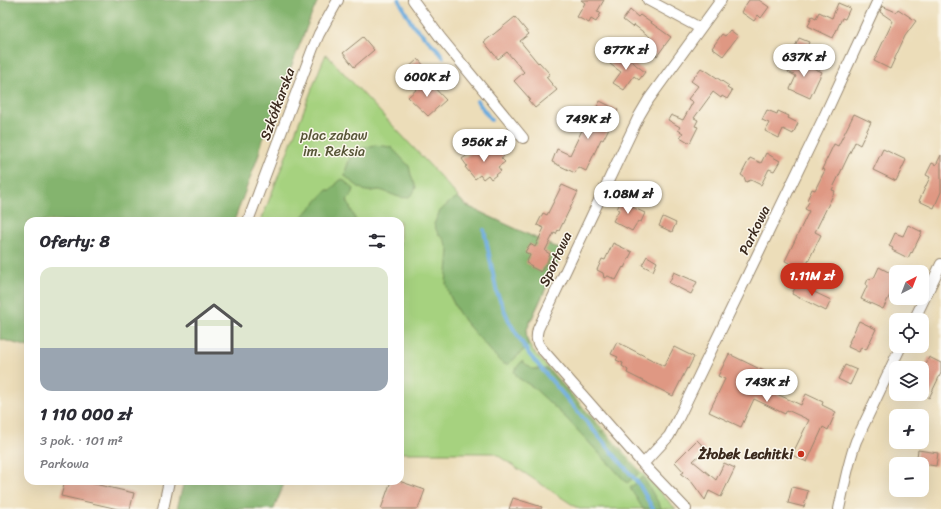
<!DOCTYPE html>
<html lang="pl">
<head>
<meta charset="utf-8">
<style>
  body { margin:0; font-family:Sriracha,sans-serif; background:#f2f2f3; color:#2b2b33; height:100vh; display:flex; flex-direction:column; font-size:15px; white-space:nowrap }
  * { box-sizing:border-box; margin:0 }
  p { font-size:13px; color:#7c7c81 }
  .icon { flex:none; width:22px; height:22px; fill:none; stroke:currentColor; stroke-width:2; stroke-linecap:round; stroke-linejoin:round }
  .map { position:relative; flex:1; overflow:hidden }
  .side { position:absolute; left:24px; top:217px; width:380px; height:268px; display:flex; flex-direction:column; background:#fff; border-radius:12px; box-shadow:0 4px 16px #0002 }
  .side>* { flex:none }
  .needle { width:26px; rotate:42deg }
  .controls { position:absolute; left:889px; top:265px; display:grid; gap:8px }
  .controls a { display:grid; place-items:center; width:40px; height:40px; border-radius:8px; background:#fff; box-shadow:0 4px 16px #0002; font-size:20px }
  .price { position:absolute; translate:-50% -34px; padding:0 9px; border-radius:14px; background:#fff; color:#222; font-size:13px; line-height:26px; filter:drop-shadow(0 1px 2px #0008) }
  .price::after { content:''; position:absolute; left:50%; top:24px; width:12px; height:9px; margin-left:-6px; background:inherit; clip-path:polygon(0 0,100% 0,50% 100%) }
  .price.current { background:#c8321e; color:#fff }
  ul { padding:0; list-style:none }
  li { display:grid; align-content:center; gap:8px; height:212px; padding:0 16px }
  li+li { border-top:1px solid #e1e1e2 }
  li span { display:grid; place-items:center; height:124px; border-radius:12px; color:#555 }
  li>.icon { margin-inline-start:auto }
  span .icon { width:72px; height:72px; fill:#fffc; stroke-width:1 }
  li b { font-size:17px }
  h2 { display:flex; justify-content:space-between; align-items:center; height:48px; padding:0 16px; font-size:17px }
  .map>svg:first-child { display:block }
  .green { fill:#a6d27f; stroke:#707e4e }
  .forest { fill:#84b46e; stroke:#606f46 }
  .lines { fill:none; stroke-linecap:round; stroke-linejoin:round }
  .stream { stroke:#6babde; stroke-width:4 }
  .building { fill:#df9883 }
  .minor-casing { stroke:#94846c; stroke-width:12 }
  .minor { stroke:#fff; stroke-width:10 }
  .poi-dot { fill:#c8321e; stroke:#fbf7ec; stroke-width:1.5 }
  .labels { text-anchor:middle; stroke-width:3; stroke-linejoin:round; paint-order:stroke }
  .street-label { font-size:14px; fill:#3b2a1e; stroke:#fbf7ec }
  .park-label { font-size:14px; fill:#565436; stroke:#fbf7ec }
  .poi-label { font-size:14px; font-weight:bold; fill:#3b2a1e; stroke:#fbf7ec; text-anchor:end }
</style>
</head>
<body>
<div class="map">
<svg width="941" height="509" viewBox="0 0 941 509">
  <rect width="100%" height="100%" fill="#fbf7ec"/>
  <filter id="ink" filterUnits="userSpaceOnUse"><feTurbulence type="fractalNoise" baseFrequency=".025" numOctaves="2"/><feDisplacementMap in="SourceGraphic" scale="8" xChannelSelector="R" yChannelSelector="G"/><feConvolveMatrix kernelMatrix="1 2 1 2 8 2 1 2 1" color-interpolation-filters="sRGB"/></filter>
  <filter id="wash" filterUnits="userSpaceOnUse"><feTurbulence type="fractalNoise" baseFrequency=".012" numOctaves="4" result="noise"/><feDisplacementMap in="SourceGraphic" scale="16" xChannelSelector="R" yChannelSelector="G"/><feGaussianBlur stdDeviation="0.9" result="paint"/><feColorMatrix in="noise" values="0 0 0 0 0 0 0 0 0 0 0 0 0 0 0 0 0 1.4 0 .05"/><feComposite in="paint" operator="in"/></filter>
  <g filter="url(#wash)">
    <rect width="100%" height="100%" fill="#ecddb9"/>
    <path class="green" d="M326,54L437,173L465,205L563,251L526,331L527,340L532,350L641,472L676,509H579L494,453H400V221H261L320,68Z"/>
    <path class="forest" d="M0,0H318L309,21L261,145L258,157L234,221H28V347L0,339Z
      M375,145L391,147L409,166L411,175L416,187C409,208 392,192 379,190C375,190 370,192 366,191C360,189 350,180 345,176L346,169L352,152L362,148Z
      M342,179L354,189L352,195L347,200L356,221H301L303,216L327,190H331L338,182Z
      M458,197L465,205L563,251L526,331L527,340L529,345L510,363C504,366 502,363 498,359L465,322L457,310L449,294L446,283L449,251L444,239L438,234L434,224L440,211L451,201Z
      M522,361L532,369H547L639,473L627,483L566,418L533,387L518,378L514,371Z
      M643,477L662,509H643L630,488Z
      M184,481H285L274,509H177Z"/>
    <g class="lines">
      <path class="stream" d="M399,0L412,24L438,50L443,57
        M477,101L491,120
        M484,230L497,293L510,323L529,354L639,484L653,509"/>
    </g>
    <g id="blocks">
      <path class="building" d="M581,0H604L597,12L601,13L596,22L591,19L589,23L577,17L585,3Z
        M749,0H759L769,7L761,18L758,15L754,21L741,12Z
        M838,3L850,8L845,19L842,18L833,38L808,26L812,16L816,18L819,12L832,18Z
        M882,6L896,12L898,9L916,21L905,36L890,69L874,61L893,21L880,12Z
        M630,10L638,17L640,15L671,37L657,56L644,46L650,37L634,25L632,27L623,20Z
        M515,17L529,34L520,41L538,63L539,62L550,74L546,77L557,90L535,108L528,100L530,99L514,81L524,72L507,52L498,59L484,42Z
        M730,30L738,36L723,56L712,48L722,34L725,36Z
        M363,37L374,50L354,67L343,53Z
        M799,38L809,42L804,54L794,49Z
        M618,54L626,59L632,61L636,65L645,72L639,80L634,76L624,90L613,83L621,72L610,64Z
        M418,59L426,68L414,78L407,69Z
        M794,59L822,72L810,98L790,89L796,76L788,72Z
        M701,68L704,70V69L729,86L727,88L732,91L727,99L722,96L721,98L713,92L694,118L698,120L695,126L698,127L690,143L680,137L683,133L678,130L680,127L668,120L671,115L683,120L693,102L688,99L698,86L691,81Z
        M427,80L446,100L428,116L408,97Z
        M600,101L618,110L603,140L601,139L586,171L578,167L575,173L552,162L557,149L570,155L585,124L588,125Z
        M767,110L777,114L778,111L789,116L788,118L798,123L793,134L783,129L779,138L765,131L769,123L762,120Z
        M854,114L871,122L860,145L855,142L832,190L835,191L815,232L821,235L804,270L785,261L809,211L805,209L809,202L807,200L812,189L815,190L825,170L822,169L834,144L838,146Z
        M491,145L494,149L496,147L504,156L501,158L505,162L498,167L501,171L491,179L488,175L483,179L480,175L475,179L465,167L467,166L462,159L473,151L475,153L477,151L479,154Z
        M883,149L906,160L896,181L873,170Z
        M766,153L780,161L774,171L769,169L761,185L751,180L746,182L744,177L741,175L750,158L761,163Z
        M941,155V192L934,208L919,201L930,177L926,175L932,163L936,165Z
        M562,185L578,192L559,231L558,230L556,234L554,233L545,251L550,254L546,265L545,264L541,272L531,267L532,266L526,263L530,255L525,252L530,244L535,247L544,228L537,225L543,213L547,215Z
        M623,197L634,203L632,207L645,213L641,222L638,221L632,231L613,221L619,210L617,209Z
        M663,217L676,223L672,232L659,226Z
        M908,225L922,232L912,253L911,252L908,258L892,250L893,248L889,246L895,233L903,236Z
        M613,243L632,252L624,268L623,267L616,280L608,276L604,278L603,273L597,270L602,259L605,260Z
        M647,256L657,262L653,271L642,265Z
        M879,267L896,276V283L883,309L861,299L867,286L866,284L868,279L874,278Z
        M674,272L697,282L691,294L669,283Z
        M797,284L831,300L826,311L792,294Z
        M859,321L876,329L866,350L861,347L859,352L848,347L850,342H849Z
        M617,342L664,366L674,347L694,357L688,369L687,368L673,396L627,373L628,370L622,366L623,363L616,360L618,357L611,354Z
        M729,354L770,374L766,383L770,385L768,390L801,405L806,394L823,402L822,405L836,412L828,430L823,427L807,462L792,455L809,420L787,410L785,414L754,399L741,427L709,412L725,379L718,376Z
        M929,357L941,363V373L929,398L922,394V378L926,369L924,368Z
        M845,365L857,370L850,385L838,379Z
        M697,440L706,449L693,461L716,480L724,463L735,468L721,497L709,491L705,500L691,481L681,474L684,472L675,462Z
        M918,450L938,453L936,466L916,463Z
        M65,481H81L134,493L130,509H118L61,496Z
        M391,481H399L425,490L418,509H381Z
        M792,487L808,491L804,507L788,503Z
        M513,498L542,507L541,509H509Z"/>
    </g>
  </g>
  <g filter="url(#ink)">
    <use href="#blocks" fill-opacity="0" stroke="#94846c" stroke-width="1"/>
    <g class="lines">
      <defs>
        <path id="minor" d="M413,0L440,37L523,138
          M648,0L700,28
          M248,221L313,48L319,34L338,0
          M914,320L941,264
          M643,464L669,436L678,419L823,119L878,0
          M163,509L169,481
          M686,509L643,464L541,348C536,342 536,337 538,329L639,116L649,99L721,0
          M839,509C844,486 848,463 856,441L901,346"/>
      </defs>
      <use href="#minor" class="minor-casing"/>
      <use href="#minor" class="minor"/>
    </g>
  </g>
  <circle class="poi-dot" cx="801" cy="454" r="4"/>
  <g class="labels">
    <g class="street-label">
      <text transform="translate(277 104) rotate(-70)" y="5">Szkółkarska</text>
      <text transform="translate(754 230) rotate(-64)" y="5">Parkowa</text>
      <text transform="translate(555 259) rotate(-65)" y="5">Sportowa</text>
    </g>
    <g class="park-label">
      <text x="334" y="140">plac zabaw<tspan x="334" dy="16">im. Reksia</tspan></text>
    </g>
    <g class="poi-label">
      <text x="793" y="459">Żłobek Lechitki</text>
    </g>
  </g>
</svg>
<div class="controls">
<a><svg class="needle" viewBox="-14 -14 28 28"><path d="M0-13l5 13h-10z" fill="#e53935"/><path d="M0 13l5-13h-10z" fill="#7c7c81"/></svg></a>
<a><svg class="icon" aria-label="locate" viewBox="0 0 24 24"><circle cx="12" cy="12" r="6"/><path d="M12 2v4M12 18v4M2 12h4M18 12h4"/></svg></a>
<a><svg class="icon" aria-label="layers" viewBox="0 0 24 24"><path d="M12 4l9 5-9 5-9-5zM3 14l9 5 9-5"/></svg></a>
<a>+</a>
<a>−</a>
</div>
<b class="price" style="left:626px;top:71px">877K zł</b>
<b class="price" style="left:804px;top:78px">637K zł</b>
<b class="price" style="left:427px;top:98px">600K zł</b>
<b class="price" style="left:588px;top:140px">749K zł</b>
<b class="price" style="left:484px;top:163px">956K zł</b>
<b class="price" style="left:628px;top:215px">1.08M zł</b>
<b class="price current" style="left:812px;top:297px">1.11M zł</b>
<b class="price" style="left:767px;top:403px">743K zł</b>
<section class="side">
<h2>Oferty: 8<svg class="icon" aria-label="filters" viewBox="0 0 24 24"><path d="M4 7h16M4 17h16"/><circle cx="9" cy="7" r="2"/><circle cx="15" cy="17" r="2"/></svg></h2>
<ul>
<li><span style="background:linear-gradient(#dfe7d0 65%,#9aa5b1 0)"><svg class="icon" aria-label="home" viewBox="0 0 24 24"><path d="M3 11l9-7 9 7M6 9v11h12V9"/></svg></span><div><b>1 110 000 zł</b><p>3 pok. · 101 m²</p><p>Parkowa</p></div></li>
</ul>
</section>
</div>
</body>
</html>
